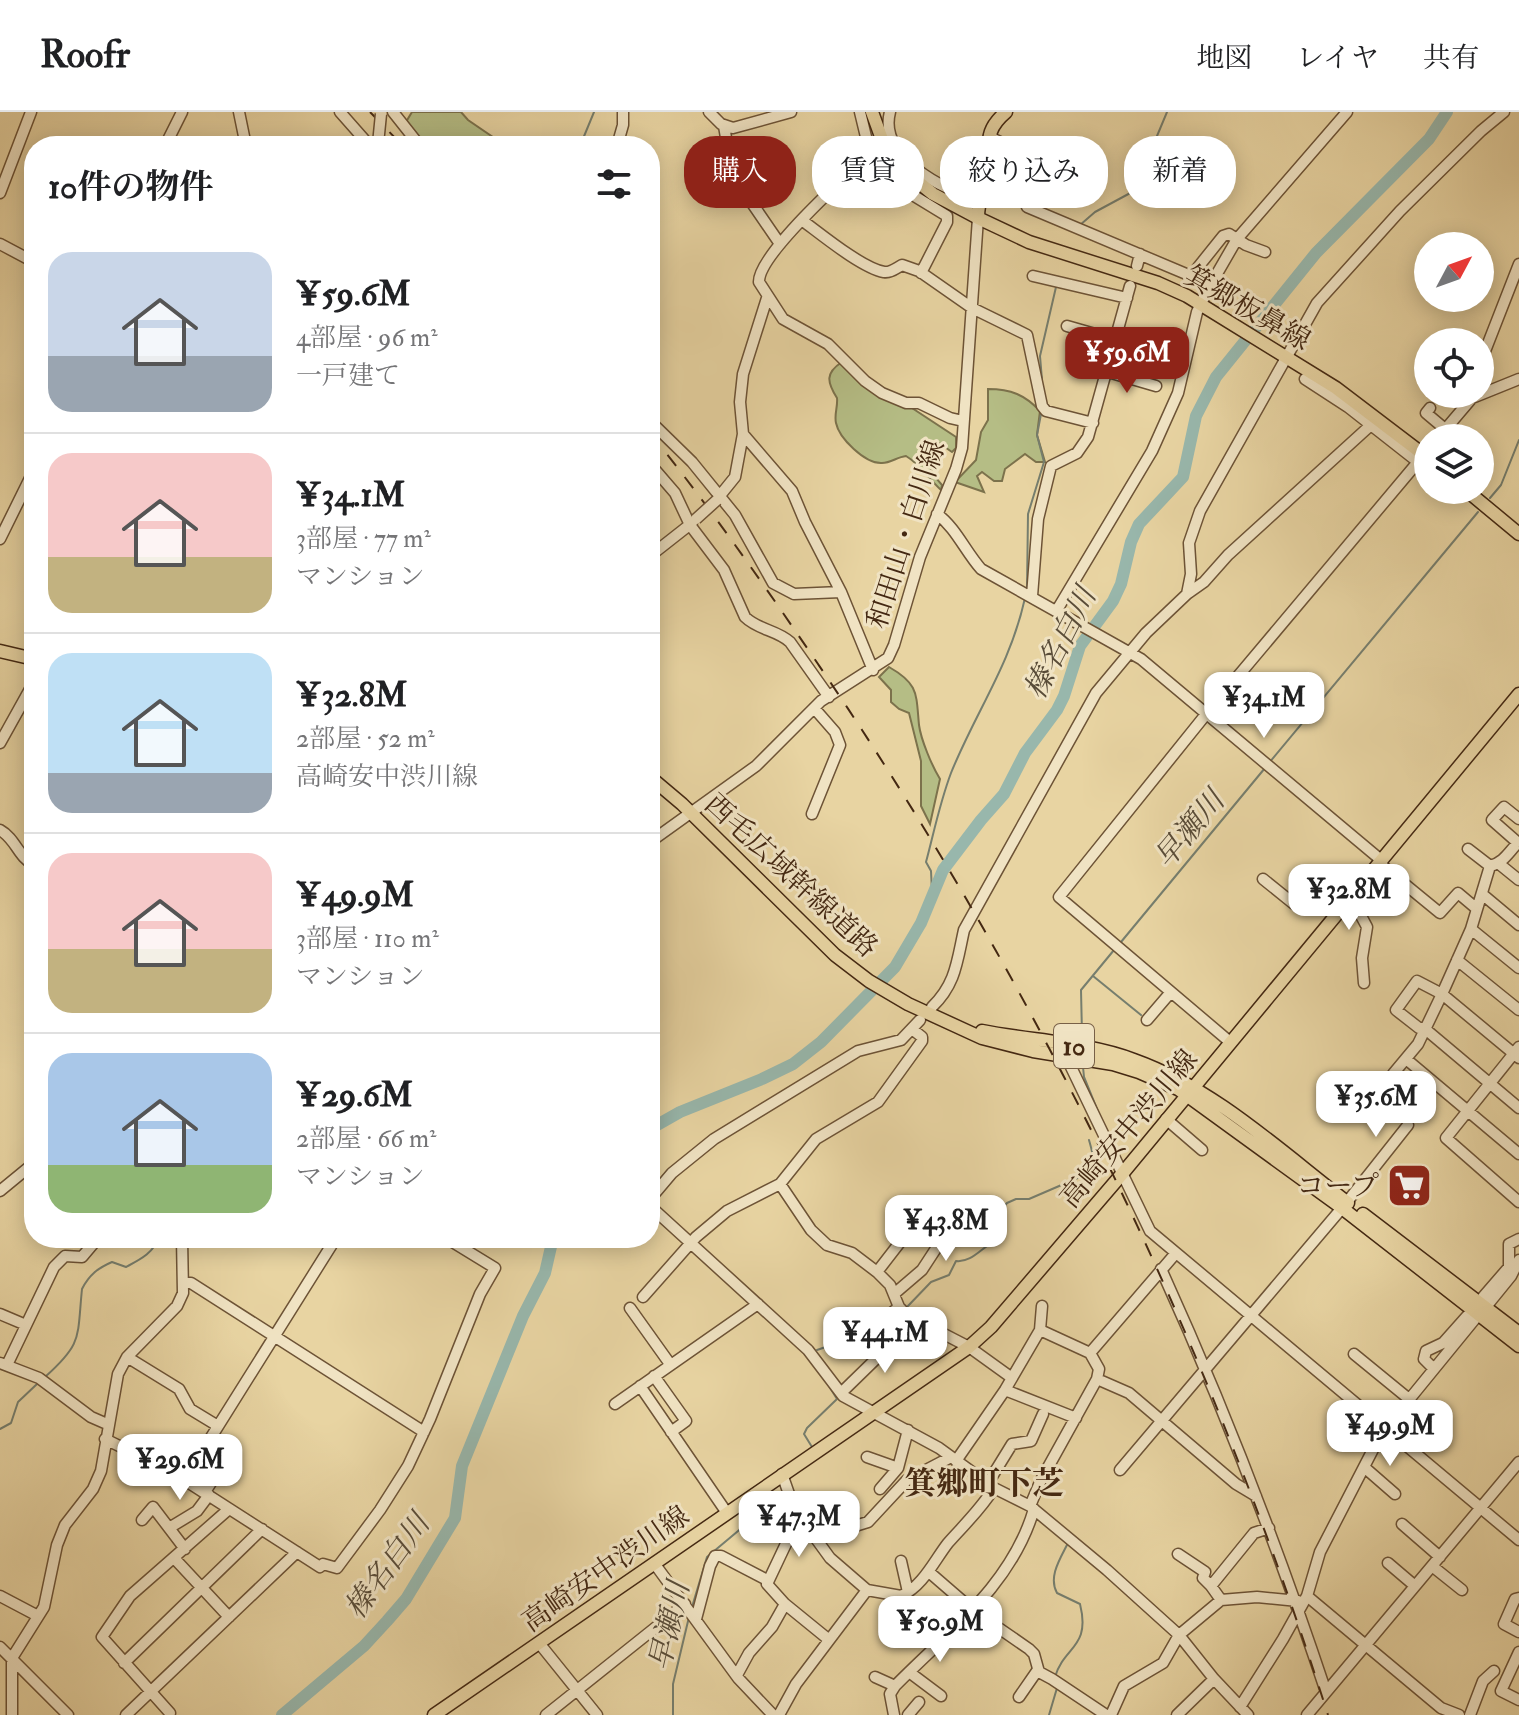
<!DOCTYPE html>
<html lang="ja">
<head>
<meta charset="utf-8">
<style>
  body { margin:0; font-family:"IM FELL Double Pica","Noto Serif JP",serif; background:#f2f2f2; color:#202124; height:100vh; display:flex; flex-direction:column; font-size:30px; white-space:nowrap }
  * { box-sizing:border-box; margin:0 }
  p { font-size:26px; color:#757577 }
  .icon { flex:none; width:44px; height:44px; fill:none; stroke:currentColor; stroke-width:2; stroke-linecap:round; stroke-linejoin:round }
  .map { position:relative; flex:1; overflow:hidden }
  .drawer { position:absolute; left:24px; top:24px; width:636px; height:1112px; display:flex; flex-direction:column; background:#fff; border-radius:32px; box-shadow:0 4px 20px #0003 }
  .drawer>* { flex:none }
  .hud { position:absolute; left:684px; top:24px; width:714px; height:72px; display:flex; gap:16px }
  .needle { width:52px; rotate:49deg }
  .controls { position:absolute; left:1414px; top:120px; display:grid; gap:16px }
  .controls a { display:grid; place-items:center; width:80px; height:80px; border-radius:50%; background:#fff; box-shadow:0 4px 20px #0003; font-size:40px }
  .price { position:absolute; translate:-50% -68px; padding:0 18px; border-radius:16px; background:#fff; color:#222; font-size:26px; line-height:52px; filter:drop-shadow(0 2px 4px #0008) }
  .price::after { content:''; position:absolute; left:50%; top:48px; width:24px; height:18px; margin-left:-12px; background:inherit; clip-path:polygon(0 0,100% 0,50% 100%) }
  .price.active { background:#8f2418; color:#fff }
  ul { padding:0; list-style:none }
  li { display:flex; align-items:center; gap:24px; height:200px; padding:0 24px }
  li+li { border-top:2px solid #e0e0e0 }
  li span { display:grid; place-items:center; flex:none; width:224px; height:160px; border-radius:24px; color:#555 }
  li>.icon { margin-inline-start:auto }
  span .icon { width:96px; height:96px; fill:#fffc; stroke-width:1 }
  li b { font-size:34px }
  h2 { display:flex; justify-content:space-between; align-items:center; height:96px; padding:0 24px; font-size:34px }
  .chip { padding:0 28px; border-radius:32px; background:#fff; box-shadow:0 4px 20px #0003; font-size:28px; line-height:72px }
  .chip.active { background:#8f2418; color:#fff }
  header { display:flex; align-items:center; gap:48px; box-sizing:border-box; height:112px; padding:0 40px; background:#fff; border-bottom:2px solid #e0e0e0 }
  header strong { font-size:38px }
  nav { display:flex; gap:44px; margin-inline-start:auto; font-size:28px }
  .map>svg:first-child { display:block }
  .green { fill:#b5bd85; stroke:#7c724c; stroke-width:2 }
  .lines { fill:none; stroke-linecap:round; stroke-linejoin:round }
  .stream { stroke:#767e6e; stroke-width:2 }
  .river { stroke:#98b7ac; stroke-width:12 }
  .minor-casing { stroke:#6d5336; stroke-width:13 }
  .major-casing { stroke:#442812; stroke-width:15 }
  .minor { stroke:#f0e3c3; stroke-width:10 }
  .major { stroke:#e8d4a2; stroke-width:12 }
  .rail { stroke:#442812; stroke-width:2; stroke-dasharray:14 14; stroke-linecap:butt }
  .minor-bridge-casing { stroke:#6d5336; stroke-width:13; stroke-linecap:butt }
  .minor-bridge { stroke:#f0e3c3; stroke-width:10 }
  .labels { text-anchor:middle; stroke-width:6; stroke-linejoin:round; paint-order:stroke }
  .shield { fill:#f0e3c3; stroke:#786047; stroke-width:2 }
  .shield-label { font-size:26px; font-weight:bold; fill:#442812 }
  .street-label { font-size:28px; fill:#442812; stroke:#f0e3c3 }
  .poi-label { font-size:28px; fill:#442812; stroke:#f0e3c3; text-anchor:end }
  .water-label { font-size:30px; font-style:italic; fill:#594c38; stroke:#f0e3c3 }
  .quarter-label { font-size:32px; font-weight:bold; fill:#442812; stroke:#f0e3c3 }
</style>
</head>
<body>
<header>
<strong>Roofr</strong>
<nav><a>地図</a><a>レイヤ</a><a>共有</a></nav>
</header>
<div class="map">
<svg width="1519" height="1603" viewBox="0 0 1519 1603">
  <rect width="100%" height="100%" fill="#e8d4a2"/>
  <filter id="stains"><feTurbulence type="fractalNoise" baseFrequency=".0025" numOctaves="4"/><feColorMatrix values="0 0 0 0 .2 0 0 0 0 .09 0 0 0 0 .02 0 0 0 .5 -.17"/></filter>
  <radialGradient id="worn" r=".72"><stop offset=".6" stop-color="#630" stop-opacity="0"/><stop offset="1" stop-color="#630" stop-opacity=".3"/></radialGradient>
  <path class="green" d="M412,0H461L468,8L506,34H427L406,10Z
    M842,250L956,325V336L952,340L939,331C923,346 929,359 942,373L941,378C928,366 921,353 906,344C897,345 891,351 882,351C865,352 839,326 836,311C834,302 838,295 837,286C827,270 825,261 842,250Z
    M988,277C1011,277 1025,283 1040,299L1037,323L1045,350H1036L1025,342L1005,357L1002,369H994L982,360L977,364L984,380L955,370L976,348L981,320L988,308Z
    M889,555C919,572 916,582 919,613C921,628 932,654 940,667L930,712L921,694V649L909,601L899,597L891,590V578L879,565Z"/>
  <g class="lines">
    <path class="stream" d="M580,34L594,0
      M1080,113L1095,100L1134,79L1167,0
      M1042,268L1040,244L1056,175
      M1490,386L1501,373L1519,328
      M1027,476L1028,402L1044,350L1037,323L1041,302
      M1269,651L1478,400
      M932,780L931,759L926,750C934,720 940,690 951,661C976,599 1010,554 1025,486
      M1121,830L1265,656
      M1093,864L1141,903
      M1082,922L1081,878L1114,838
      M1083,955L1084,965L1099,1002
      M907,1195L931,1170L949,1163L956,1149C973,1151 983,1133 999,1127L1001,1098L1007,1091L1016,1087H1029L1087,1062C1096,1050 1093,1042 1089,1028
      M817,1238L860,1223
      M45,1265C83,1231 77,1226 82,1177C89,1163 98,1156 112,1150L126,1155C139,1148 154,1141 158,1126
      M0,1317L11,1311L18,1290L37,1272
      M812,1335L804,1322L807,1316L837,1287L829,1274
      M692,1495L707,1445L750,1409L760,1386
      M1055,1565C1064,1534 1091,1536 1080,1492L1057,1481C1048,1465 1060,1447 1068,1431
      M673,1603V1572L689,1505
      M1049,1603L1057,1576"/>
    <path class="river" d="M650,1017L680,1000L762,967L793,952L821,930L895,855L921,811L943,758L981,708L1004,682L1025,641L1057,598L1064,584L1080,534L1113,489L1121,472L1131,430L1139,412L1183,365L1196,304L1216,265L1316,141L1429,27L1447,0
      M282,1603L364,1534L387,1509L406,1487L455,1406L462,1354L523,1204L545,1161L553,1126"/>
    <defs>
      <path id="minor" d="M239,0L246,34
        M340,0L370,34
        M393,0L420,34
        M709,0L721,12L733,16L791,0
        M890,0C878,44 943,79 978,87
        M724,14L730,49L743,78L780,132
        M989,24C1007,35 1034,44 1029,69C1027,79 1024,86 1027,95L1191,164L1223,124L1229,122L1246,133L1265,140
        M883,30C858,53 758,141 759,170L783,207L828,232L865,269L882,281L906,291H919L950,306L963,309
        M165,34L182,0
        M617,34L623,13V0
        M867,52L876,47L906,79L947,104V110L921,161
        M824,77L867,29L860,0
        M0,81L31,0
        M803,109C822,123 862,156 884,160C891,161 896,156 902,153L919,159L972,196L1027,223L1042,294L1046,299L1093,311
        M0,132L34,150
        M1137,154L1140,142
        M1033,164L1127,186
        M1067,214L1116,228
        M1480,252L1519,152
        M1108,260L1156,274
        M1305,267L1348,295L1418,350
        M1430,296L1426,301L1445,317
        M650,309L692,350L735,403L773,471L794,482L841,480
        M743,322L792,379L805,410L841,480L873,558
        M1438,326L1472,286L1519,267
        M650,352L675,381L690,413L724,458L745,505C758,518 777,518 790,530L829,585
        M718,386L735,365L743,322L740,290L743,262L767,186
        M937,402C956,416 965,439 981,457L1141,547L1381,748
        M0,427L34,358
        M650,444L692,411
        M1187,482L1204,470L1228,443L1372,312
        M1032,484L1038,407L1051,354L1077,341L1088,325L1130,174
        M1057,498L1152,339L1178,281L1197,200L1207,179L1237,127L1347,0
        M0,631L34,570
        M812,702L840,633L835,620L814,596
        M0,718C16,727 18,745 34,753
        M650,730L756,654L821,589L888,546L894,533L920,445L956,357L962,336L978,106
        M1517,730L1492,708L1504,695L1519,707
        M1468,737L1490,754
        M1379,751L1440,801L1458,781L1477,797
        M1498,751L1519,768
        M1263,767L1294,792
        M1361,772L1359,800L1367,815L1362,846L1364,871
        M1482,782L1519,813
        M1471,817L1519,856
        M1457,848L1519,898
        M932,895C956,872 957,849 964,818L1096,581L1146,521L1187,482L1191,462L1189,431L1200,399L1317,191L1400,99L1481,19L1504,0
        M1147,908L1171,880
        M1230,930L1059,785L1207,601L1428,338
        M1519,935L1446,1026L1519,1090
        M1075,944L1071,955L1150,1119L1519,1428
        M1519,946L1442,882L1417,869L1396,898L1419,916H1424L1519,996
        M1406,947L1519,1042
        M1393,962L1418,932L1442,882L1471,817L1490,754C1505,750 1509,739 1519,730
        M1166,1007L1202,1038
        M780,1072L811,1118L827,1133L852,1141L877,1160L890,1173L899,1195L916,1213L936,1218L969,1235L1012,1266
        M0,1079L34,1051
        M650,1087L672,1061L714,1027L858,939L901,928L920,908
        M1347,1090L1408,1013
        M650,1094L808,1238L843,1284L939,1336L994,1376L1030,1394L1107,1458L1179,1523L1214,1567L1248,1603
        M1161,1157C1224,1295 1278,1436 1326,1580
        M877,1160L901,1129
        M184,1171H191L424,1320
        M894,1182L922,1158L937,1135L979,1097
        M643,1185L696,1125L727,1099L780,1072L816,1027L878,990L922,929V925L912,917
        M1483,1185L1509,1155V1132L1519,1127
        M630,1196L670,1252
        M1485,1196L1511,1164L1519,1148
        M0,1202L26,1213
        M1040,1218L1090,1241
        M1354,1242L1409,1287
        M127,1245L179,1277L190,1297L218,1314
        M0,1251L39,1266L91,1305L107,1312
        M7,1253L54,1155L65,1144L82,1145L98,1126
        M1433,1256L1424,1247L1426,1239L1443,1231L1467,1204
        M654,1264L686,1309L671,1320
        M1097,1267L1129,1281L1236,1372L1256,1384
        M640,1274L727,1401
        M1005,1278L1076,1306
        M841,1281L881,1242L864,1223L899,1195
        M615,1292L758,1192
        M105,1327L172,1360L320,1455L323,1452L337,1456L380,1398L408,1354L430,1307L480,1182L495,1156L446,1126
        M867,1345L898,1356L908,1318
        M956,1349L1005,1278L1040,1218L1042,1194
        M1364,1355L1395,1382
        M1120,1358L1342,1096
        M782,1362L789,1382L793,1417L767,1472L785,1492L828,1527
        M988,1371L1012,1332L1031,1329L1043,1302
        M880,1377L898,1356
        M205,1380L230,1341L210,1327L336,1126
        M1030,1394L1041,1368L1097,1267L1099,1257L1090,1241L1176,1141
        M792,1407L822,1402
        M142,1408L153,1395L185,1437
        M1402,1412L1440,1445
        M169,1416L197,1399L209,1383
        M791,1423L814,1424L830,1446L867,1478L901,1484C923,1474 934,1449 948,1431C964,1413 981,1397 994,1376
        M816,1426L868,1410L907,1368L951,1345
        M1178,1442L1205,1460L1203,1466L1211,1474
        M174,1446L229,1505
        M901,1449L908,1480
        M654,1451L738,1566L773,1603
        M1388,1451L1415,1474
        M1432,1454L1462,1478
        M929,1460L974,1499L1029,1537L1034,1542L1039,1560L1052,1567L1106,1603
        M0,1484L38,1504
        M1307,1484L1441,1596L1459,1603
        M1519,1486L1515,1487L1504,1512L1519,1520
        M1221,1488L1211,1474L1254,1421L1269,1416
        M696,1507L710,1454L715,1444H721L767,1468
        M539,1531L597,1603
        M0,1535L68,1603
        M1519,1540L1501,1579L1519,1588
        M124,1551L262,1417
        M909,1560L941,1584
        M737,1563L749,1541L772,1515L785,1492
        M875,1565L895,1574
        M1019,1585L1037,1559
        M1240,1595L1283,1527L1307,1484L1320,1440L1381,1322L1479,1202
        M170,1601L102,1525L130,1484L229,1397
        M12,1603V1546L44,1495L57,1433L65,1413L93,1377L101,1359L118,1262L127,1245L177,1194L183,1181L182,1126
        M126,1603L297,1440
        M546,1603L685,1492
        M779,1603L796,1572L867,1478
        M894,1603L890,1582L895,1574C948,1520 1012,1473 1034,1397
        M908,1603L919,1590
        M1111,1603L1124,1574L1163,1551L1179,1523L1221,1488L1257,1485L1298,1489
        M1177,1603L1214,1567
        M1307,1603L1519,1350
        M1470,1603L1483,1569L1494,1559"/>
      <path id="major" d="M872,0L883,30L897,53L933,82L978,106L1029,130L1158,171L1187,184L1336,276L1428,346
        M978,106C978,90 982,79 986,63C994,36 979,23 1006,0
        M1466,378L1519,422
        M0,539L34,547
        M650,665L682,692L835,843L869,869L908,892L982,926L1033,939L1113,952L1139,960L1178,977L1342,1096L1519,1234
        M982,919C1032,929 1086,930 1134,948C1215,977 1280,1039 1348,1091
        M1363,1102L1519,1221
        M434,1603L969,1235L991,1215L1122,1062L1519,582"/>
    </defs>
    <use href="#minor" class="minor-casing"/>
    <use href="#major" class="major-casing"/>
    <use href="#minor" class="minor"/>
    <use href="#major" class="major"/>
    <path class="rail" d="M370,0L403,34
      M650,321C710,395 764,473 818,552C1038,875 1210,1231 1328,1603"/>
    <defs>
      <path id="minor-bridge" d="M378,32L381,2
        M696,407L717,388"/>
    </defs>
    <use href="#minor-bridge" class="minor-bridge-casing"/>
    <use href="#minor-bridge" class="minor-bridge"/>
  </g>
  <defs>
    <symbol id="supermarket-square" viewBox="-11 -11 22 22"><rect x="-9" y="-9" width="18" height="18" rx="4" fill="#8f2418" stroke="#f0e3c3"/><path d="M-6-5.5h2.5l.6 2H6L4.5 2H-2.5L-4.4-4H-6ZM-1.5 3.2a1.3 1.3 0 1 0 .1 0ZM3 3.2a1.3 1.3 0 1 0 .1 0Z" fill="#fff"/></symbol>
  </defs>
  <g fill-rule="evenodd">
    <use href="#supermarket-square" x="1384" y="1048" width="51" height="51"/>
  </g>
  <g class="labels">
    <rect class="shield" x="1054" y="912" width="40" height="44" rx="6"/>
    <g class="shield-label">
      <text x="1074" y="943">10</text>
    </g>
    <g class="street-label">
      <text transform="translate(1248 195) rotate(30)" y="10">箕郷板鼻線</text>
      <text transform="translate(905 422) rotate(-72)" y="10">和田山・白川線</text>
      <text transform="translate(792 763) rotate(43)" y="10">西毛広域幹線道路</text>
      <text transform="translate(1128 1016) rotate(-50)" y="10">高崎安中渋川線</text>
      <text transform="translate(605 1456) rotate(-35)" y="10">高崎安中渋川線</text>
    </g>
    <g class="poi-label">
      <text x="1379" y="1083">コープ</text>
    </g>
    <g class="water-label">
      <text transform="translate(1060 531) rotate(-63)" y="10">榛名白川</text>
      <text transform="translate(1189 717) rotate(-50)" y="10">早瀬川</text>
      <text transform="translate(387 1454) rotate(-54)" y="10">榛名白川</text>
      <text transform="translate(669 1514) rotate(-77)" y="10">早瀬川</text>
    </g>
    <g class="quarter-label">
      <text x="984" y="1382">箕郷町下芝</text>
    </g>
  </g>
  <rect width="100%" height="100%" filter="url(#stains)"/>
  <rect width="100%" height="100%" fill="url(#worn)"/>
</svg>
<div class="controls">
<a><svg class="needle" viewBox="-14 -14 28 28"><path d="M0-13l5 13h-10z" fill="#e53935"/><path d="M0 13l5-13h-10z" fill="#757577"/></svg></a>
<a><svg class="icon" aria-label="locate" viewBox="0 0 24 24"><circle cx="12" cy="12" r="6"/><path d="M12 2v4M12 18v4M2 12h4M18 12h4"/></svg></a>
<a><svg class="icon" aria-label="layers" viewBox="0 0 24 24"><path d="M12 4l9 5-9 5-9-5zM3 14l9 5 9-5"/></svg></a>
</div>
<b class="price active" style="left:1127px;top:283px">¥59.6M</b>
<b class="price" style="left:1264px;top:628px">¥34.1M</b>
<b class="price" style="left:1349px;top:820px">¥32.8M</b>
<b class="price" style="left:1376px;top:1027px">¥35.6M</b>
<b class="price" style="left:946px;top:1151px">¥43.8M</b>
<b class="price" style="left:885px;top:1263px">¥44.1M</b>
<b class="price" style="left:1390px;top:1356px">¥49.9M</b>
<b class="price" style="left:180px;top:1390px">¥29.6M</b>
<b class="price" style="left:799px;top:1447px">¥47.3M</b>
<b class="price" style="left:940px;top:1552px">¥50.9M</b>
<div class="hud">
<a class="chip active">購入</a>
<a class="chip">賃貸</a>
<a class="chip">絞り込み</a>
<a class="chip">新着</a>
</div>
<section class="drawer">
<h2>10件の物件<svg class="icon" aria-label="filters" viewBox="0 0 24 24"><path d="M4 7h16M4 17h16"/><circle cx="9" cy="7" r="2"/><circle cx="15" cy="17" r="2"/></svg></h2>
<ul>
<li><span style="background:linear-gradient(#c9d6e8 65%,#9aa5b1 0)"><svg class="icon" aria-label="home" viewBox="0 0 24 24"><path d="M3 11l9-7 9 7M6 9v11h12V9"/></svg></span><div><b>¥59.6M</b><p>4部屋 · 96 m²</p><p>一戸建て</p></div></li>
<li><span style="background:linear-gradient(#f6c9c9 65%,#c2b280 0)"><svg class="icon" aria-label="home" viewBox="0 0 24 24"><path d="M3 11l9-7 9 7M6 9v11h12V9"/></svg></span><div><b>¥34.1M</b><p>3部屋 · 77 m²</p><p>マンション</p></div></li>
<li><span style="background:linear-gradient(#bfe0f5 75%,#9aa5b1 0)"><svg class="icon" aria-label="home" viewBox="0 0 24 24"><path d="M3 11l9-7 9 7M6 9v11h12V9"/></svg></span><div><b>¥32.8M</b><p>2部屋 · 52 m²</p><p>高崎安中渋川線</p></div></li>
<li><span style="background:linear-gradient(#f6c9c9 60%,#c2b280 0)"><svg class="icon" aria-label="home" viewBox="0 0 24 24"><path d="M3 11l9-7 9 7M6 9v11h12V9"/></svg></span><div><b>¥49.9M</b><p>3部屋 · 110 m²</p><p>マンション</p></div></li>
<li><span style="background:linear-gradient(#a9c7e8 70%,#8fb573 0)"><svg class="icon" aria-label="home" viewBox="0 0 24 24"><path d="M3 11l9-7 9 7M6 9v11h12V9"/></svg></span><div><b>¥29.6M</b><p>2部屋 · 66 m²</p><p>マンション</p></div></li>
</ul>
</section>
</div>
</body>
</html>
